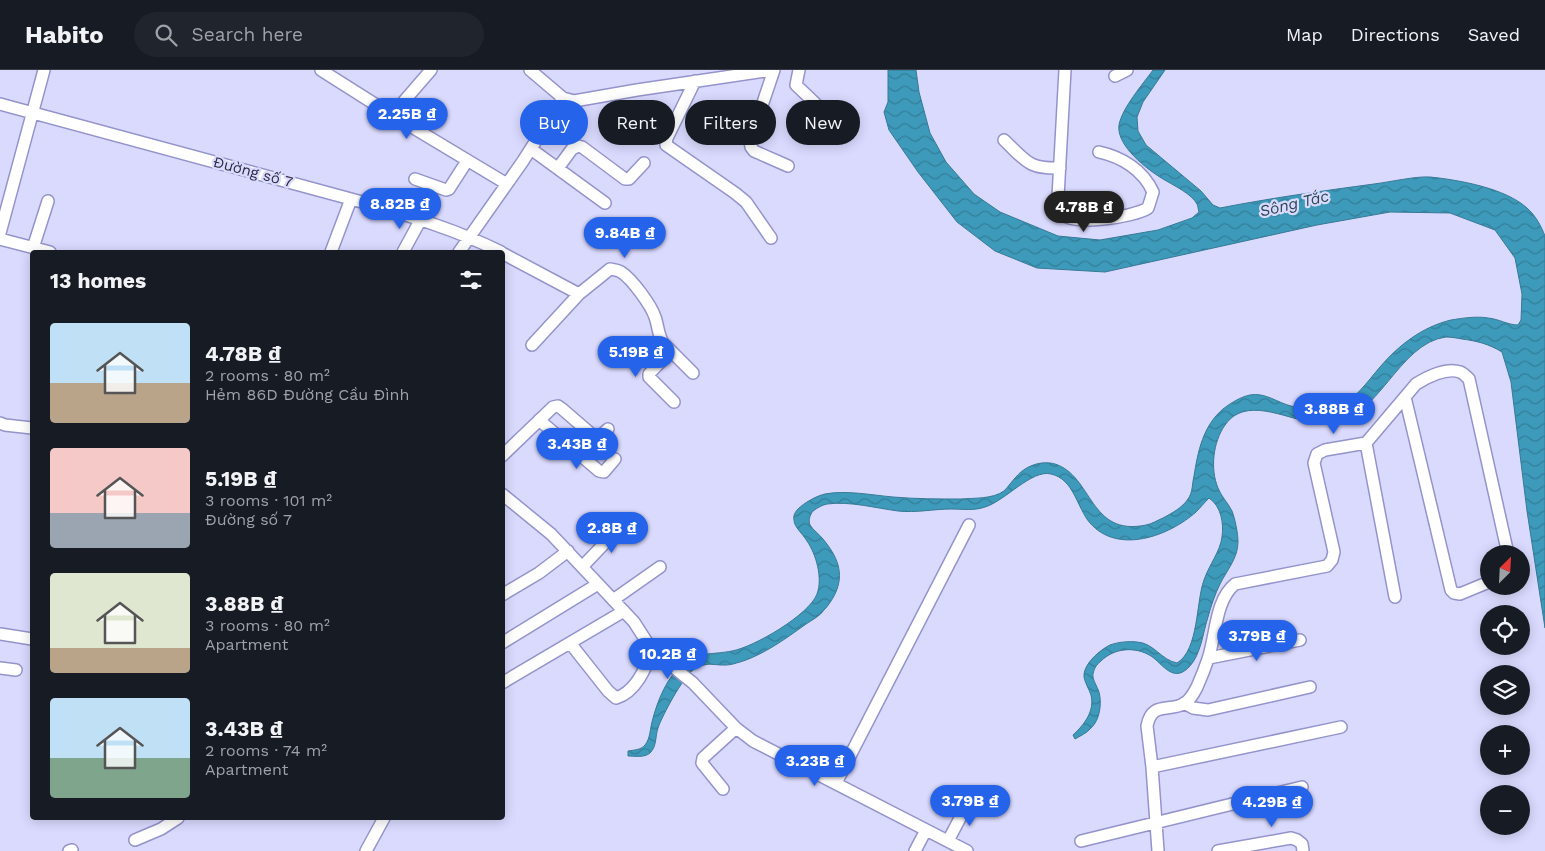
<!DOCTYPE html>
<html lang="en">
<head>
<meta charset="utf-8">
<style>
  body { margin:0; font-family:"Work Sans",sans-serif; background:#20242c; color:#f1f3f6; height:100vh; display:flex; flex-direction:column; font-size:19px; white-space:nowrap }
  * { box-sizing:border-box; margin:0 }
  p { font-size:16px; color:#9ea1a6 }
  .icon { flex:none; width:28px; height:28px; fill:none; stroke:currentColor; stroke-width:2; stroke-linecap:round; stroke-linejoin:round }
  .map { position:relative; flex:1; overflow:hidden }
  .drawer { position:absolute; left:30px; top:180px; width:475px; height:570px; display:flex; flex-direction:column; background:#171b24; border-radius:5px; box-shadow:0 2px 12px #0003 }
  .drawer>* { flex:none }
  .hud { position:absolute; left:520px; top:30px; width:475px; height:45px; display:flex; gap:10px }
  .needle { width:32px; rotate:24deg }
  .tools { position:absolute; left:1480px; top:475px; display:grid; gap:10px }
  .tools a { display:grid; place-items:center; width:50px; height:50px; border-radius:50%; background:#171b24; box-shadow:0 2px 12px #0003; font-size:25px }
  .price { position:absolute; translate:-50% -42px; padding:0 11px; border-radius:18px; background:#2563eb; color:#fff; font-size:16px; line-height:32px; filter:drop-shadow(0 1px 2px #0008) }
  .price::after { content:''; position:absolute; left:50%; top:30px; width:15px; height:11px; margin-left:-8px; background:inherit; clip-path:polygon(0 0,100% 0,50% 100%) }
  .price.selected { background:#222; color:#fff }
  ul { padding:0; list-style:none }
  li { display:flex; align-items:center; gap:15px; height:125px; padding:0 20px }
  li span { display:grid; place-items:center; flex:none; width:140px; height:100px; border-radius:5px; color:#555 }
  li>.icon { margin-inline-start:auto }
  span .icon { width:60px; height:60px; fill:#fffc; stroke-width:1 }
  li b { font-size:21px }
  h2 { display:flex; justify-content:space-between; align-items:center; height:60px; padding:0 20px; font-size:21px }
  .tag { padding:0 18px; border-radius:22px; background:#171b24; box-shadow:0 2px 12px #0003; font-size:18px; line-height:45px }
  .tag.selected { background:#2563eb; color:#fff }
  header { display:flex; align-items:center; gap:30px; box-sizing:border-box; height:70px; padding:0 25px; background:#171b24; border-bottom:1px solid #363941 }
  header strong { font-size:24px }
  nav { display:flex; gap:28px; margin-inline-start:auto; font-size:18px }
  .search { width:350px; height:45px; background:#20242c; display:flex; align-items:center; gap:12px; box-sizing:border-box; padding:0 18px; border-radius:28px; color:#9ea1a6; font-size:19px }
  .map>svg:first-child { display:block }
  .water { fill:url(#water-waves); stroke:#387996 }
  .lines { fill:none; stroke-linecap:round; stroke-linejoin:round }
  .minor-casing { stroke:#9493cc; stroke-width:14 }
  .minor { stroke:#fff; stroke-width:11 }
  .labels { text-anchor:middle; stroke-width:4.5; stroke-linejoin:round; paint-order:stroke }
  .street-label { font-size:15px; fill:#2c2b42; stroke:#dadaff }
  .water-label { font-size:16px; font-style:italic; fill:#2b4752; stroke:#dadaff }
</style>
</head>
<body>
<header>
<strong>Habito</strong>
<div class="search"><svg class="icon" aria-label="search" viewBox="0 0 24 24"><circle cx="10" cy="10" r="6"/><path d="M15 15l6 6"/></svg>Search here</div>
<nav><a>Map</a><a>Directions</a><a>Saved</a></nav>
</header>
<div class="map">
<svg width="1545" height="781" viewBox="0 0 1545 781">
  <defs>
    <pattern id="water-waves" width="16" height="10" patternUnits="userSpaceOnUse" patternTransform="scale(1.25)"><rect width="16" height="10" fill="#3d9aba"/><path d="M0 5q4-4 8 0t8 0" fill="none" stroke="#337e99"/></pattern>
  </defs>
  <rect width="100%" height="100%" fill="#dadaff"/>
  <path class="water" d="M888,0H916L919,22L930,63L946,92L974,124L1000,142L1058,166L1100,170L1158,160L1192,148L1199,142C1198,139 1198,136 1197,134C1192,124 1173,115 1163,109C1148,100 1116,76 1119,55C1122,38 1143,14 1153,0H1165L1143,32L1137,47L1138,61L1146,75L1201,121L1213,135L1220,138C1271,128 1322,121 1374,114C1390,112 1416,106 1430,107C1459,110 1505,118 1527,138C1536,146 1541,156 1545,166V558L1527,441L1511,312L1502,282C1489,274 1477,271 1462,269C1457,268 1451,267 1446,267C1398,273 1378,351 1331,352C1324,352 1318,353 1311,352C1284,348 1245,326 1225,355C1213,372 1210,399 1218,418C1221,426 1228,433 1232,441C1235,449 1238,463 1238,472C1238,488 1227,500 1220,514C1215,524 1211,536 1208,547C1203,562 1201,585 1189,597C1173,614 1162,593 1151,586C1135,576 1114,578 1101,591C1097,594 1094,598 1093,604C1092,609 1097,616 1099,622C1102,633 1100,650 1091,658C1087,663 1080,666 1075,669L1073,665C1084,655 1095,641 1091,625C1089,619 1085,613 1084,607C1083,594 1100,580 1110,575C1118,572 1129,571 1137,572C1154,573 1161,590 1177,593C1199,580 1196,531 1204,510C1209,495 1220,482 1222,467C1224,453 1221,436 1209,428C1204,433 1200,438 1196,442C1169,466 1118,485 1090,453C1077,438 1074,409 1051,404C1032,399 1005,431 985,437C974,441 963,439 951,439C934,439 916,443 898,441C875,438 850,431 827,434C822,435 817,438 813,441C810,445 808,450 810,455C813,460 819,464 823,469C837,486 845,503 835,524C832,530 828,536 824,540C820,546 812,550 806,554C784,570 759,588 733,594C717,598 709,589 693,600C683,607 662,646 658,658C655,667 657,676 650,683C644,688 635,686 628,686V681C634,680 641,680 645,675C650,669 650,660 652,652C657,632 667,605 685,593C704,581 711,585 732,581C754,577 809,545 817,524C823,508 816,484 807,471C803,464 794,457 794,450C793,446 795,442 798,439C804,433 816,426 825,424C846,420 871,425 893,427C916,429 939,429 961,429C974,428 993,429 1004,421C1008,417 1012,411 1016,407C1025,396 1041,390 1055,394C1093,406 1089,467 1146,455C1152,454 1158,450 1163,448C1172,443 1182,438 1188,429C1193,422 1192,414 1194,406C1198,381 1203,356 1223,339C1231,333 1240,327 1250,325C1265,322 1278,333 1291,336C1305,340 1321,342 1334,338C1354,332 1367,312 1380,297C1399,275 1422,257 1451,250C1463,248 1477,246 1488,248C1499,249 1508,255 1518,255L1521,250L1522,224L1515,188L1495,160L1450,143L1390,142L1317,155L1105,202L1037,198L995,181L957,152L918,102L889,60L884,42L888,32Z"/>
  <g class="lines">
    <defs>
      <path id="minor" d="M321,0L392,45L507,114
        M530,0L563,28L574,31L637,20L772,0
        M774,0L750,71L751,77L754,81L788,96
        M799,0L796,15L818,36
        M1065,0L1058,127L1061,143C1072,157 1134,147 1148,138L1153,122C1143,100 1122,87 1099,82
        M1115,6L1127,0
        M695,11L667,68L666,75L735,123L746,132L771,168
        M0,34L362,132C410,146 457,160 501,182
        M392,45L431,0
        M1004,70C1026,91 1028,99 1060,98
        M531,79L605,133
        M558,98L572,79L578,76L582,77L625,109H629L644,93
        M415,109L446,120L449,119L467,91
        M0,163L44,0
        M0,169L50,182
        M33,178L48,131
        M331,182L351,129
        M403,182L421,149
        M459,182L523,91L563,28
        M502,183L579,224L610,199C615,200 618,200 621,202C632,209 651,235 655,247C658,255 658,265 663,273L693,303
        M532,275L579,224
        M671,281L649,304V307L674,332
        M1405,327L1451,520L1454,523L1460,524L1489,512
        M539,350L599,401L604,402L615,389
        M0,353L5,355L32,358
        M1366,373L1395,527
        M502,386L553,337L558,336L561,338L597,369L608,359
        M502,424L551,464L634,552L652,580L693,613L736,658L753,671L967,781
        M582,497L623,454
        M502,525L539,503L568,481
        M613,530L660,497
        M0,564L32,569
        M502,573L598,514
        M570,573L608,621L616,628C636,622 646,598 652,580
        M1209,588L1300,570
        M0,598L16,600
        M502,613L624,541
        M1184,633L1193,638L1208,640L1310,617
        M1152,697L1341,657
        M836,713L969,455
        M723,719L702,693L703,688L736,658
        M135,770L161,759L178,748
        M948,771L969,731
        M1081,771L1302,717
        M69,781L72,780
        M366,781L384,748
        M915,781L926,760
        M1158,781L1152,697L1147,656C1152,630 1170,643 1185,633C1191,629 1194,623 1197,617C1201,608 1205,598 1208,589C1216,566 1215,530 1235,514L1327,496L1332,490L1334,482L1314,393L1317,384L1325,380L1366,373L1416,314C1427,307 1447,297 1460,302C1463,303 1467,307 1469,309L1508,484
        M1218,781L1291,768L1297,770L1302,774L1303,781"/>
    </defs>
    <use href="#minor" class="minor-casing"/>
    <use href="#minor" class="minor"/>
  </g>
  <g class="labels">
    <g class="street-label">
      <text transform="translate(253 102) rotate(15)" y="5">Đường số 7</text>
    </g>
    <g class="water-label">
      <text transform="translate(1294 133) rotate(-13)" y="6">Sông Tắc</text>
    </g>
  </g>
</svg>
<div class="tools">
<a><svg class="needle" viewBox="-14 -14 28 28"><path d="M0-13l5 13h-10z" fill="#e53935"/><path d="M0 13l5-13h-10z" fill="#9ea1a6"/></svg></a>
<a><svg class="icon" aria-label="locate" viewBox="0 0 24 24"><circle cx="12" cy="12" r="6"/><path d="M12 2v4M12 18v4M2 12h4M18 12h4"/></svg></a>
<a><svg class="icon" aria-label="layers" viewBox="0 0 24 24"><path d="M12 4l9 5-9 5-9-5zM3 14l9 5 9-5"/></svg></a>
<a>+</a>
<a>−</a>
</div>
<b class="price" style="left:407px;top:70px">2.25B ₫</b>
<b class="price" style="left:400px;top:160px">8.82B ₫</b>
<b class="price selected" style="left:1084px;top:163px">4.78B ₫</b>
<b class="price" style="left:625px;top:189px">9.84B ₫</b>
<b class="price" style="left:636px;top:308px">5.19B ₫</b>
<b class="price" style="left:1334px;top:365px">3.88B ₫</b>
<b class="price" style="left:577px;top:400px">3.43B ₫</b>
<b class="price" style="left:612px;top:484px">2.8B ₫</b>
<b class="price" style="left:1257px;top:592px">3.79B ₫</b>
<b class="price" style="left:668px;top:610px">10.2B ₫</b>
<b class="price" style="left:815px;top:717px">3.23B ₫</b>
<b class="price" style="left:970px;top:757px">3.79B ₫</b>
<b class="price" style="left:1272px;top:758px">4.29B ₫</b>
<div class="hud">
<a class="tag selected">Buy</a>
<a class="tag">Rent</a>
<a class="tag">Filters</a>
<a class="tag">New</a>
</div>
<section class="drawer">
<h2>13 homes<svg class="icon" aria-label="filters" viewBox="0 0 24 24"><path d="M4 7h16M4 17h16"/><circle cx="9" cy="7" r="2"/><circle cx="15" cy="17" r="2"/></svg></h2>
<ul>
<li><span style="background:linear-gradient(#bfe0f5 60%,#b9a48a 0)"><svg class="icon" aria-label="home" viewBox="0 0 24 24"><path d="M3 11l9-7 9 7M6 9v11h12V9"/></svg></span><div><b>4.78B ₫</b><p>2 rooms · 80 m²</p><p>Hẻm 86D Đường Cầu Đình</p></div></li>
<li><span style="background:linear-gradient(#f6c9c9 65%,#9aa5b1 0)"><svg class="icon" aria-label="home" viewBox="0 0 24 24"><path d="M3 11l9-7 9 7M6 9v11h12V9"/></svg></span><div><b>5.19B ₫</b><p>3 rooms · 101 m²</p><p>Đường số 7</p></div></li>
<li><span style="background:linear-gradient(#dfe7d0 75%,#b9a48a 0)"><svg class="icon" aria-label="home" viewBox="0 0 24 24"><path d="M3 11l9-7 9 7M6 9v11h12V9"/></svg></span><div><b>3.88B ₫</b><p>3 rooms · 80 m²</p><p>Apartment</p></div></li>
<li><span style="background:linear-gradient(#bfe0f5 60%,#7fa58c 0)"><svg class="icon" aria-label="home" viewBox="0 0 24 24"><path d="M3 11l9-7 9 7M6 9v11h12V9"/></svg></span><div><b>3.43B ₫</b><p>2 rooms · 74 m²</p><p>Apartment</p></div></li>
</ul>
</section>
</div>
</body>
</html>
